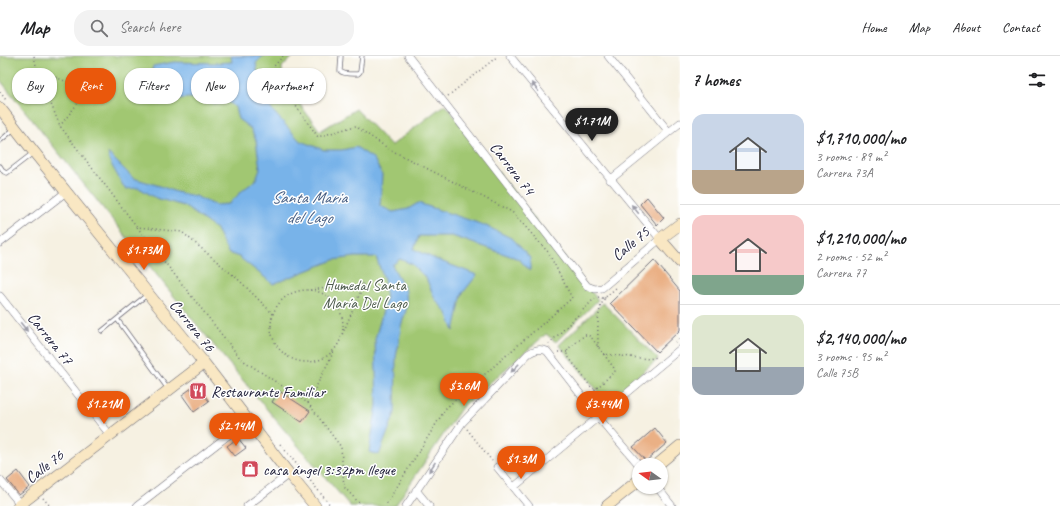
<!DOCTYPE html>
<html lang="en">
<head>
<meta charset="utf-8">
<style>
  body { margin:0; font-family:Caveat,sans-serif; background:#f2f2f2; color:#202124; height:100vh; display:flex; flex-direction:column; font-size:15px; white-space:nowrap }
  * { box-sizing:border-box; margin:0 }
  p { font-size:13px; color:#757577 }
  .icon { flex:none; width:22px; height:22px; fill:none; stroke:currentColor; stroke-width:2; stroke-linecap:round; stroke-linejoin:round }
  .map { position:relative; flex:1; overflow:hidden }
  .sheet { display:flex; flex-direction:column; background:#fff; width:380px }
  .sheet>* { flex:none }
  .top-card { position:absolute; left:12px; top:12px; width:380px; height:36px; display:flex; gap:8px }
  .needle { width:26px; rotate:284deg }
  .tools { position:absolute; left:632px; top:402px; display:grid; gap:8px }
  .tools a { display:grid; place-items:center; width:36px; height:36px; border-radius:50%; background:#fff; box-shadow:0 1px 3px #0004; font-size:20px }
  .price { position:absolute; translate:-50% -34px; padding:0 9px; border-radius:14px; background:#ea580c; color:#fff; font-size:13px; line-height:26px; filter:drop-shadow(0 1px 2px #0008) }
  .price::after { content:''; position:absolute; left:50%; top:24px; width:12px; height:9px; margin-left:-6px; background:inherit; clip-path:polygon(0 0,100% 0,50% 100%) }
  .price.current { background:#222; color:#fff }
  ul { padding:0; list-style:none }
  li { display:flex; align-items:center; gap:12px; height:100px; padding:0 12px }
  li+li { border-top:1px solid #e0e0e0 }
  li span { display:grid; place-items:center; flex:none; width:112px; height:80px; border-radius:12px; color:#555 }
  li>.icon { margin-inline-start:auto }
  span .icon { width:48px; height:48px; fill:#fffc; stroke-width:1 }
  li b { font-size:17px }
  h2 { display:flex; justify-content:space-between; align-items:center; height:48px; padding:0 12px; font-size:17px }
  .pill { padding:0 14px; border-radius:16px; background:#fff; box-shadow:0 1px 3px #0004; font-size:14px; line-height:36px }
  .pill.current { background:#ea580c; color:#fff }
  header { display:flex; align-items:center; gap:24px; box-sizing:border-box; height:56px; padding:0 20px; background:#fff; border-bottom:1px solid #e0e0e0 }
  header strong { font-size:19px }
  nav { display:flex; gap:22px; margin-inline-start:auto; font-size:14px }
  .search { width:280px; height:36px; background:#f2f2f2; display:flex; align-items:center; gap:10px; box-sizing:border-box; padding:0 14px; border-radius:16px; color:#757577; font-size:15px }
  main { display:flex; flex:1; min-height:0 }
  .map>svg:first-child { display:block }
  .green { fill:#a1c772; stroke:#627456 }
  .water { fill:#78b3e9; stroke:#4d6a92 }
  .building { fill:#eab085 }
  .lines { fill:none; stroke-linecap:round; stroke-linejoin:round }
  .lane-casing { stroke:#6c6a75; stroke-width:5 }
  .street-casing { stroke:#6c6a75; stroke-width:8 }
  .secondary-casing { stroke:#6c6a75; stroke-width:12 }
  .path { stroke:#6c6a75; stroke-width:1.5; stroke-dasharray:1 3; stroke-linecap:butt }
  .lane { stroke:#fff; stroke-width:3.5 }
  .street { stroke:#fff; stroke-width:7 }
  .secondary { stroke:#f9e7c3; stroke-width:11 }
  .oneway { fill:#9c9ca7 }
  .labels { text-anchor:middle; stroke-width:3; stroke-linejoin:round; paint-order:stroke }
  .street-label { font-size:16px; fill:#22223b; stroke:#fff }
  .park-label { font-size:16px; fill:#4e5c4e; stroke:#fff }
  .poi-label { font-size:16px; fill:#22223b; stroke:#fff; text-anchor:start }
  .water-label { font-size:17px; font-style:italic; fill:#445c81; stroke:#fff }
</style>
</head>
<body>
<header>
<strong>Map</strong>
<div class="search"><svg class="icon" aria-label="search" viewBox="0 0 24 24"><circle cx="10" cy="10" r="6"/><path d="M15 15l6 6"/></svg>Search here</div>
<nav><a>Home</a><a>Map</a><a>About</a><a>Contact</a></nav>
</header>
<main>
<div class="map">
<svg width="680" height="450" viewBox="0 0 680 450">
  <rect width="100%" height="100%" fill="#fff"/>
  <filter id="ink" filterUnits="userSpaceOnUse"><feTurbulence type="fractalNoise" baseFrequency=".025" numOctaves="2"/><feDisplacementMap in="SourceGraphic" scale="8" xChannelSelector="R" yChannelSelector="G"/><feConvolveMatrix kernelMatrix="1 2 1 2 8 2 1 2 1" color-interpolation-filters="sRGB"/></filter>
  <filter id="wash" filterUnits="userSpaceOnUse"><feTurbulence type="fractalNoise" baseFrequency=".012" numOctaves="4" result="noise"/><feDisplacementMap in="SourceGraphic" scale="16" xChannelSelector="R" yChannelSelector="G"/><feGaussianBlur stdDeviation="0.9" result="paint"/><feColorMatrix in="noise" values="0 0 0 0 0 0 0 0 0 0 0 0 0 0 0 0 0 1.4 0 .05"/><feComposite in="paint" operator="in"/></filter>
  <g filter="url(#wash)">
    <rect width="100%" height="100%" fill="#f6f1e2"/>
    <path class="green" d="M0,0H294L282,11V25L320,75L356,53L391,90L445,48L598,244L556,286L546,278L462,351L395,450H350L280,369L197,269L0,24Z
      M603,247L658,303L608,347L559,289Z"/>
    <path class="water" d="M231,0H263L256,7L259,27L271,53L300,85L324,94H342L356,91L374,103L382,119L380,150L393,156L408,153L418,147L484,169L513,183L530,202V215L519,203L452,180H419L414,193L435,203L477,219L462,238L454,275L447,257L435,243L426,222L412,208L400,203L392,209L406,235L407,251L401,270L399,286L396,301L395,357L379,399L369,396L377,349L375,283L386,244L384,223L376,201H355L334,204L273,228L239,201L228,197L216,173L184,150L156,142L139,132L125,133L110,106L108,97L133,122L160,130L176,136L195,140L215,149L229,148L244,133L255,125L260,113L256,84L250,72L238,63L235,51L226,44L216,48L204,42H187L174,43H159L150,33L153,10L174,6L214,7L232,6Z"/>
    <g id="blocks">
      <path class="building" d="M647,141L664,162L657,169L640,148Z
        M654,204L680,235V274L657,296L610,247Z
        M196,329L209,345L194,356L182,339Z
        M279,335L310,355L302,366L272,346Z
        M655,372L667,387L646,405L633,391Z
        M238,382L246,392L235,400L227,390Z
        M18,415L30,431L19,439L7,424Z"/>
    </g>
  </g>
  <g filter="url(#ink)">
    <use href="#blocks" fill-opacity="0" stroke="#6c6a75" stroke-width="1"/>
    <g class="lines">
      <defs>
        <path id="lane" d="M341,0L340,15C344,19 352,18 358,18L360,16L362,0
          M0,85L14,73
          M0,110L4,116L7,117L33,97
          M117,263L168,333
          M102,275L148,238"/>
        <path id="street" d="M408,0L587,230L595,233L602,232L660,183L510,0
          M608,0L669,76
          M610,124L680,67
          M0,187L66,136
          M0,240L110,379
          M497,411L529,450
          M0,424L20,448
          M514,431L680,293
          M657,431L672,450
          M416,434L429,450
          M137,450L248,364
          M247,450L289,418
          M406,450L462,367L528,298C534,294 539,292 547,295L598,361L639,409"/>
        <path id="secondary" d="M0,52L34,96L204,307L289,418L315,450
          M680,168L660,183L680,206
          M657,409L680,390
          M18,450L204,307
          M607,450L639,424"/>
      </defs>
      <use href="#lane" class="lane-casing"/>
      <use href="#street" class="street-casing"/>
      <use href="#secondary" class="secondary-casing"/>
      <path class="path" d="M34,0L37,14L60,70L137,171
        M283,0L274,10L281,29L318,81L355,70L389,93L512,156L548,196L572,242L446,352L385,450
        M37,14L88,34L60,70
        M0,36L6,44
        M448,40L498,0
        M310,234L364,228L342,279
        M271 270a36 36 0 1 1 72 0a36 36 0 1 1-72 0Z
        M273,258L240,225L182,176L137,171L241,303L308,347L341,391L344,431L362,450
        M585,279H588L591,281L614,312L615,315L598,331L595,333L591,331L567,299V296L568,293Z
        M675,286L680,282
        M549,288L594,243L599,241L605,243L604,239
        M598,291C598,276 596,254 605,242C608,238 613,235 617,231
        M558,296H567
        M603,298L649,303L657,301
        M595,333L596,345
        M308,347L334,295
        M467,373L492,405
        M280,388L331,450
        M43,442L50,450"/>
      <use href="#lane" class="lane"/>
      <use href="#street" class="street"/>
      <use href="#secondary" class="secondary"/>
    </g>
    <defs><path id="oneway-solid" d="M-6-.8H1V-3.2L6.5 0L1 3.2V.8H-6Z"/></defs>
    <g class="oneway">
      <use href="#oneway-solid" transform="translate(535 31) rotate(-129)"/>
      <use href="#oneway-solid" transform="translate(635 153) rotate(-129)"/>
      <use href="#oneway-solid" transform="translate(24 271) rotate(51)"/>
      <use href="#oneway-solid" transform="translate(515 312) rotate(134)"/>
      <use href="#oneway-solid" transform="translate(432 411) rotate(124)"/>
    </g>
  </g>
  <defs>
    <symbol id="restaurant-square" viewBox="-11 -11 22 22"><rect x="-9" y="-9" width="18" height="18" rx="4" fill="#d1495b" stroke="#fff"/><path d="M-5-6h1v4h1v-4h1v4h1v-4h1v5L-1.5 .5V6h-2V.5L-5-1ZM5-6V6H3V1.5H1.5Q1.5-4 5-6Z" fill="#fff"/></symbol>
    <symbol id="shop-square" viewBox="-11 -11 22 22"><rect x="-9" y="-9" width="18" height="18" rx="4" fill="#d1495b" stroke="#fff"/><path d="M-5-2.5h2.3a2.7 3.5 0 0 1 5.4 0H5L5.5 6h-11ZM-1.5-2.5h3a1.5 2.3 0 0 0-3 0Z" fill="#fff"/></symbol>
  </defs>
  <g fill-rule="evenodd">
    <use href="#restaurant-square" x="188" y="325" width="20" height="20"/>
    <use href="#shop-square" x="240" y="403" width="20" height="20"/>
  </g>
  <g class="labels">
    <g class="street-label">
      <text transform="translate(513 112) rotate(52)" y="6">Carrera 74</text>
      <text transform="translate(630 187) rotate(-40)" y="6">Calle 75</text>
      <text transform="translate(193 269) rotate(51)" y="6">Carrera 76</text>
      <text transform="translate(51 282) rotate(51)" y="6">Carrera 77</text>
      <text transform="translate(44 410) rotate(-38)" y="6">Calle 76</text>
    </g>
    <g class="park-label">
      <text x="365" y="234">Humedal Santa<tspan x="365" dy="18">María Del Lago</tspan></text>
    </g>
    <g class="poi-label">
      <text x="211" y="341">Restaurante Familiar</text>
      <text x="263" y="419">casa ángel 3:32pm llegue</text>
    </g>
    <g class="water-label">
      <text x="309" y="147">Santa Maria<tspan x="309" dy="20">del Lago</tspan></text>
    </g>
  </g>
</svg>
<div class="tools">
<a><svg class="needle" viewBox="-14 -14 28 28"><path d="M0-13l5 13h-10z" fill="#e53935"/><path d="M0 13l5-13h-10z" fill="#757577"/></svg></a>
</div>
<b class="price current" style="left:592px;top:86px">$1.71M</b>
<b class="price" style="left:144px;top:215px">$1.73M</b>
<b class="price" style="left:464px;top:351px">$3.6M</b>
<b class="price" style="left:104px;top:369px">$1.21M</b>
<b class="price" style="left:603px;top:369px">$3.44M</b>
<b class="price" style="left:236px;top:391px">$2.14M</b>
<b class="price" style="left:521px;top:424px">$1.3M</b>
<div class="top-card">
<a class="pill">Buy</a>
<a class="pill current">Rent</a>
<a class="pill">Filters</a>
<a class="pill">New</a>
<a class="pill">Apartment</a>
</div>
</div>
<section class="sheet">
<h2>7 homes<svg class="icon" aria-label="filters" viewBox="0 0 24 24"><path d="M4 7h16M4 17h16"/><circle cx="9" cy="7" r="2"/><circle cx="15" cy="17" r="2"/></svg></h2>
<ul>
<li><span style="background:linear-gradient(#c9d6e8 70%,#b9a48a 0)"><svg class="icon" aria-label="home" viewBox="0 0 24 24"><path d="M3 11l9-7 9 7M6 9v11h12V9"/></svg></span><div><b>$1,710,000/mo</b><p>3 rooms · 89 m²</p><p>Carrera 73A</p></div></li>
<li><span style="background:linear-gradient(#f6c9c9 75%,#7fa58c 0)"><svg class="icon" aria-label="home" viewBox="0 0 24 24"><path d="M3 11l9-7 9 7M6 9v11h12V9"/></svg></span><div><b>$1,210,000/mo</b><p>2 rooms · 52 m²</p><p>Carrera 77</p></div></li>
<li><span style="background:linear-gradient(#dfe7d0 65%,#9aa5b1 0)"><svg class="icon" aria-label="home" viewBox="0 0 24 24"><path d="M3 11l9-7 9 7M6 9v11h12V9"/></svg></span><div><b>$2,140,000/mo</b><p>3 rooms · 95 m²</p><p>Calle 75B</p></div></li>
</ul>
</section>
</main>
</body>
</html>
